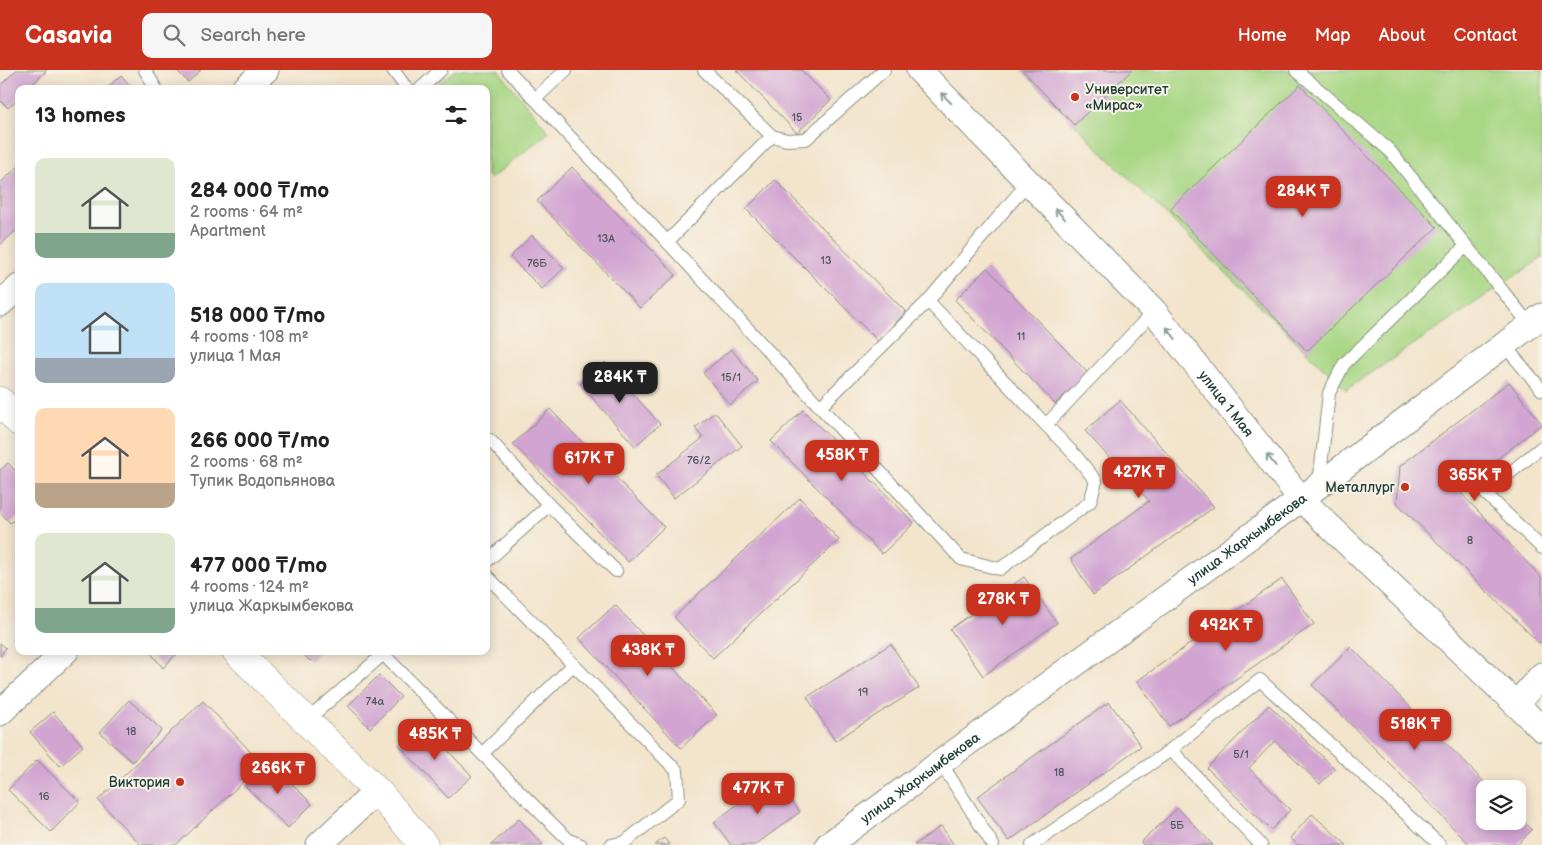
<!DOCTYPE html>
<html lang="en">
<head>
<meta charset="utf-8">
<style>
  body { margin:0; font-family:"Balsamiq Sans",sans-serif; background:#f6f6f6; color:#222; height:100vh; display:flex; flex-direction:column; font-size:19px; white-space:nowrap }
  * { box-sizing:border-box; margin:0 }
  p { font-size:16px; color:#767676 }
  .icon { flex:none; width:28px; height:28px; fill:none; stroke:currentColor; stroke-width:2; stroke-linecap:round; stroke-linejoin:round }
  .map { position:relative; flex:1; overflow:hidden }
  .drawer { position:absolute; left:15px; top:15px; width:475px; height:570px; display:flex; flex-direction:column; background:#fff; border-radius:10px; box-shadow:0 2px 12px #0003 }
  .drawer>* { flex:none }
  .controls { position:absolute; left:1476px; top:710px; display:grid; gap:10px }
  .controls a { display:grid; place-items:center; width:50px; height:50px; border-radius:10px; background:#fff; box-shadow:0 2px 12px #0003; font-size:25px }
  .price { position:absolute; translate:-50% -42px; padding:0 11px; border-radius:10px; background:#c8321e; color:#fff; font-size:16px; line-height:32px; filter:drop-shadow(0 1px 2px #0008) }
  .price::after { content:''; position:absolute; left:50%; top:30px; width:15px; height:11px; margin-left:-8px; background:inherit; clip-path:polygon(0 0,100% 0,50% 100%) }
  .price.selected { background:#222; color:#fff }
  ul { padding:0; list-style:none }
  li { display:flex; align-items:center; gap:15px; height:125px; padding:0 20px }
  li span { display:grid; place-items:center; flex:none; width:140px; height:100px; border-radius:10px; color:#555 }
  li>.icon { margin-inline-start:auto }
  span .icon { width:60px; height:60px; fill:#fffc; stroke-width:1 }
  li b { font-size:21px }
  h2 { display:flex; justify-content:space-between; align-items:center; height:60px; padding:0 20px; font-size:21px }
  header { display:flex; align-items:center; gap:30px; box-sizing:border-box; height:70px; padding:0 25px; background:#c8321e; color:#fff }
  header strong { font-size:24px }
  nav { display:flex; gap:28px; margin-inline-start:auto; font-size:18px }
  .search { width:350px; height:45px; background:#f6f6f6; display:flex; align-items:center; gap:12px; box-sizing:border-box; padding:0 18px; border-radius:10px; color:#767676; font-size:19px }
  .map>svg:first-child { display:block }
  .green { fill:#a9d785; stroke:#648a5c }
  .building { fill:#d1a4d2 }
  .lines { fill:none; stroke-linecap:round; stroke-linejoin:round }
  .service-casing { stroke:#899080; stroke-width:14 }
  .minor-casing { stroke:#899080; stroke-width:27 }
  .secondary-casing { stroke:#899080; stroke-width:29 }
  .service { stroke:#fff; stroke-width:12 }
  .minor { stroke:#fff; stroke-width:25 }
  .secondary { stroke:#fff; stroke-width:28 }
  .oneway { stroke:#8f9e9a }
  .poi-dot { fill:#c8321e; stroke:#f7f3e8; stroke-width:2 }
  .labels { text-anchor:middle; stroke-width:4; stroke-linejoin:round; paint-order:stroke }
  .number-label { font-size:11px; fill:#4c575c }
  .poi-label { font-size:14px; fill:#1f3d34; stroke:#f7f3e8; text-anchor:end }
  .street-label { font-size:14px; fill:#1f3d34; stroke:#f7f3e8 }
</style>
</head>
<body>
<header>
<strong>Casavia</strong>
<div class="search"><svg class="icon" aria-label="search" viewBox="0 0 24 24"><circle cx="10" cy="10" r="6"/><path d="M15 15l6 6"/></svg>Search here</div>
<nav><a>Home</a><a>Map</a><a>About</a><a>Contact</a></nav>
</header>
<div class="map">
<svg width="1542" height="775" viewBox="0 0 1542 775">
  <rect width="100%" height="100%" fill="#f7f3e8"/>
  <filter id="ink" filterUnits="userSpaceOnUse"><feTurbulence type="fractalNoise" baseFrequency=".02" numOctaves="2"/><feDisplacementMap in="SourceGraphic" scale="10" xChannelSelector="R" yChannelSelector="G"/><feConvolveMatrix kernelMatrix="1 2 1 2 8 2 1 2 1" color-interpolation-filters="sRGB"/></filter>
  <filter id="wash" filterUnits="userSpaceOnUse"><feTurbulence type="fractalNoise" baseFrequency=".0096" numOctaves="4" result="noise"/><feDisplacementMap in="SourceGraphic" scale="20" xChannelSelector="R" yChannelSelector="G"/><feGaussianBlur stdDeviation="1.12" result="paint"/><feColorMatrix in="noise" values="0 0 0 0 0 0 0 0 0 0 0 0 0 0 0 0 0 1.4 0 .05"/><feComposite in="paint" operator="in"/></filter>
  <g filter="url(#wash)">
    <rect width="100%" height="100%" fill="#f3e4cc"/>
    <path class="green" d="M456,0H498L549,62L490,109L486,104V19H432Z
      M1022,0H1542V188L1346,320L1101,81Z"/>
    <g id="blocks">
      <path class="building" d="M16,0H47L28,19H19V28L8,38L0,30V16Z
        M176,0H201L188,12Z
        M736,0H801L831,30L797,63Z
        M1022,0H1132L1074,55Z
        M121,5L133,19H106Z
        M1300,15L1372,91L1437,157L1307,281L1170,139Z
        M19,96V158L0,175V113Z
        M572,97L676,205L640,238L537,131Z
        M775,110L906,242L878,271L746,139Z
        M532,165L564,198L542,219L510,187Z
        M987,198L1088,303L1055,334L955,230Z
        M731,279L758,311L730,335L703,303Z
        M605,292L660,354L635,376L580,314Z
        M1509,312L1542,354L1458,420L1542,508V570L1539,573L1397,433L1400,396Z
        M1120,330L1214,437L1093,525L1071,489L1149,431L1085,361Z
        M550,339L664,457L628,492L513,374Z
        M803,340L914,453L882,484L771,371Z
        M715,342L742,376L674,428L656,405L703,368L695,358Z
        M8,393L19,405V446L10,453L0,442V400Z
        M800,428L839,470L713,588L674,547Z
        M1024,507L1057,553L983,606L950,559Z
        M1282,509L1314,554L1169,656L1137,611Z
        M615,535L717,645L681,678L579,568Z
        M0,573L6,578L0,586Z
        M891,574L919,618L835,671L807,627Z
        M1351,577L1491,719H1485V751H1518V745L1532,760L1517,775H1470L1312,615Z
        M149,581H179L163,598Z
        M300,581H320L310,591Z
        M379,605L401,627L370,658L348,636Z
        M129,630L162,660L132,692L100,662Z
        M203,631L262,694L176,775H141L98,730Z
        M1109,632L1141,676L1009,771L977,727Z
        M1269,635L1335,699L1320,714L1275,671L1249,698L1290,740L1271,760L1207,698Z
        M53,642L83,676L60,696L30,662Z
        M422,653L472,706L448,728L399,675Z
        M37,690L80,732L51,762L8,720Z
        M269,691L312,734L288,758L245,716Z
        M774,707L800,742L755,775H731L714,752Z
        M1178,738L1213,775H1143L1141,772Z
        M1312,744L1347,775H1298L1290,768Z
        M519,749L543,775H491Z
        M941,756L954,775H914Z
        M664,768L670,775H655Z"/>
    </g>
  </g>
  <g filter="url(#ink)">
    <use href="#blocks" fill-opacity="0" stroke="#899080" stroke-width="1"/>
    <g class="lines">
      <defs>
        <path id="service" d="M145,0L156,19
          M393,0L407,19
          M508,0L961,489L1000,499L1090,432L1096,411L1076,386L1046,355L1154,241
          M704,0L772,66L787,70L806,69L884,0
          M1296,0L1389,80L1530,255
          M420,19L441,0
          M535,29L566,0
          M1029,111L928,231L1046,355
          M667,172L772,66
          M1504,275L1542,320
          M820,337L928,231
          M490,370L549,435L616,501
          M1542,377L1485,423L1542,478
          M1319,415L1329,323L1344,294L1466,176
          M486,492L549,435
          M486,505L677,701L679,729L625,772L611,775
          M380,581L546,748L569,770L581,775
          M306,651L387,581
          M1171,680L1261,775
          M482,684L573,595
          M941,693L993,775
          M1032,775L1165,684L1260,610L1440,775"/>
        <g id="minor">
          <path id="s1" d="M919,0L1154,241L1301,429L1542,659"/>
          <path d="M244,19L266,0"/>
          <path d="M0,234L19,217"/>
          <path d="M1516,634L1542,605"/>
          <path d="M0,643L66,581"/>
          <path d="M319,775L377,721"/>
          <path id="s2" d="M828,775L1301,429L1542,246"/>
        </g>
        <path id="secondary" d="M0,331L19,352
          M236,581L377,721L424,775"/>
      </defs>
      <use href="#service" class="service-casing"/>
      <use href="#minor" class="minor-casing"/>
      <use href="#secondary" class="secondary-casing"/>
      <use href="#service" class="service"/>
      <use href="#minor" class="minor"/>
      <use href="#secondary" class="secondary"/>
    </g>
    <defs><path id="oneway-shaft" d="M-6 0H5M1.5-3L5.5 0L1.5 3" fill="none" stroke-width="1.6" stroke-linecap="round" stroke-linejoin="round" transform="scale(1.25)"/></defs>
    <g class="oneway">
      <use href="#oneway-shaft" transform="translate(946 28) rotate(-135)"/>
      <use href="#oneway-shaft" transform="translate(1060 144) rotate(-134)"/>
      <use href="#oneway-shaft" transform="translate(1171 263) rotate(-128)"/>
      <use href="#oneway-shaft" transform="translate(1271 390) rotate(-128)"/>
    </g>
  </g>
  <g class="poi-dot">
    <circle cx="1075" cy="27" r="5"/>
    <circle cx="1405" cy="417" r="5"/>
    <circle cx="180" cy="712" r="5"/>
  </g>
  <g class="labels">
    <g class="number-label">
      <text x="797" y="51">15</text>
      <text x="606" y="172">13А</text>
      <text x="826" y="194">13</text>
      <text x="537" y="197">76Б</text>
      <text x="1021" y="270">11</text>
      <text x="731" y="311">15/1</text>
      <text x="699" y="394">76/2</text>
      <text x="1470" y="474">8</text>
      <text x="863" y="626">19</text>
      <text x="375" y="635">74а</text>
      <text x="131" y="665">18</text>
      <text x="1241" y="688">5/1</text>
      <text x="1059" y="706">18</text>
      <text x="44" y="730">16</text>
      <text x="1177" y="759">5Б</text>
    </g>
    <g class="poi-label">
      <text x="1085" y="24" text-anchor="start">Университет<tspan x="1085" dy="16">«Мирас»</tspan></text>
      <text x="1395" y="422">Металлург</text>
      <text x="170" y="717">Виктория</text>
    </g>
    <g class="street-label">
      <text dy="5" stroke="none"><textPath href="#s1" startOffset="454">улица 1 Мая</textPath></text>
      <text dy="5" stroke="none"><textPath href="#s2" startOffset="519">улица Жаркымбекова</textPath></text>
      <text dy="5" stroke="none"><textPath href="#s2" startOffset="114">улица Жаркымбекова</textPath></text>
    </g>
  </g>
</svg>
<div class="controls">
<a><svg class="icon" aria-label="layers" viewBox="0 0 24 24"><path d="M12 4l9 5-9 5-9-5zM3 14l9 5 9-5"/></svg></a>
</div>
<b class="price" style="left:1303px;top:148px">284K ₸</b>
<b class="price selected" style="left:620px;top:334px">284K ₸</b>
<b class="price" style="left:842px;top:412px">458K ₸</b>
<b class="price" style="left:589px;top:415px">617K ₸</b>
<b class="price" style="left:1139px;top:429px">427K ₸</b>
<b class="price" style="left:1475px;top:432px">365K ₸</b>
<b class="price" style="left:1003px;top:556px">278K ₸</b>
<b class="price" style="left:1226px;top:582px">492K ₸</b>
<b class="price" style="left:648px;top:607px">438K ₸</b>
<b class="price" style="left:1415px;top:681px">518K ₸</b>
<b class="price" style="left:435px;top:691px">485K ₸</b>
<b class="price" style="left:278px;top:725px">266K ₸</b>
<b class="price" style="left:758px;top:745px">477K ₸</b>
<section class="drawer">
<h2>13 homes<svg class="icon" aria-label="filters" viewBox="0 0 24 24"><path d="M4 7h16M4 17h16"/><circle cx="9" cy="7" r="2"/><circle cx="15" cy="17" r="2"/></svg></h2>
<ul>
<li><span style="background:linear-gradient(#dfe7d0 75%,#7fa58c 0)"><svg class="icon" aria-label="home" viewBox="0 0 24 24"><path d="M3 11l9-7 9 7M6 9v11h12V9"/></svg></span><div><b>284 000 ₸/mo</b><p>2 rooms · 64 m²</p><p>Apartment</p></div></li>
<li><span style="background:linear-gradient(#bfe0f5 75%,#9aa5b1 0)"><svg class="icon" aria-label="home" viewBox="0 0 24 24"><path d="M3 11l9-7 9 7M6 9v11h12V9"/></svg></span><div><b>518 000 ₸/mo</b><p>4 rooms · 108 m²</p><p>улица 1 Мая</p></div></li>
<li><span style="background:linear-gradient(#ffd9b3 75%,#b9a48a 0)"><svg class="icon" aria-label="home" viewBox="0 0 24 24"><path d="M3 11l9-7 9 7M6 9v11h12V9"/></svg></span><div><b>266 000 ₸/mo</b><p>2 rooms · 68 m²</p><p>Тупик Водопьянова</p></div></li>
<li><span style="background:linear-gradient(#dfe7d0 75%,#7fa58c 0)"><svg class="icon" aria-label="home" viewBox="0 0 24 24"><path d="M3 11l9-7 9 7M6 9v11h12V9"/></svg></span><div><b>477 000 ₸/mo</b><p>4 rooms · 124 m²</p><p>улица Жаркымбекова</p></div></li>
</ul>
</section>
</div>
</body>
</html>
